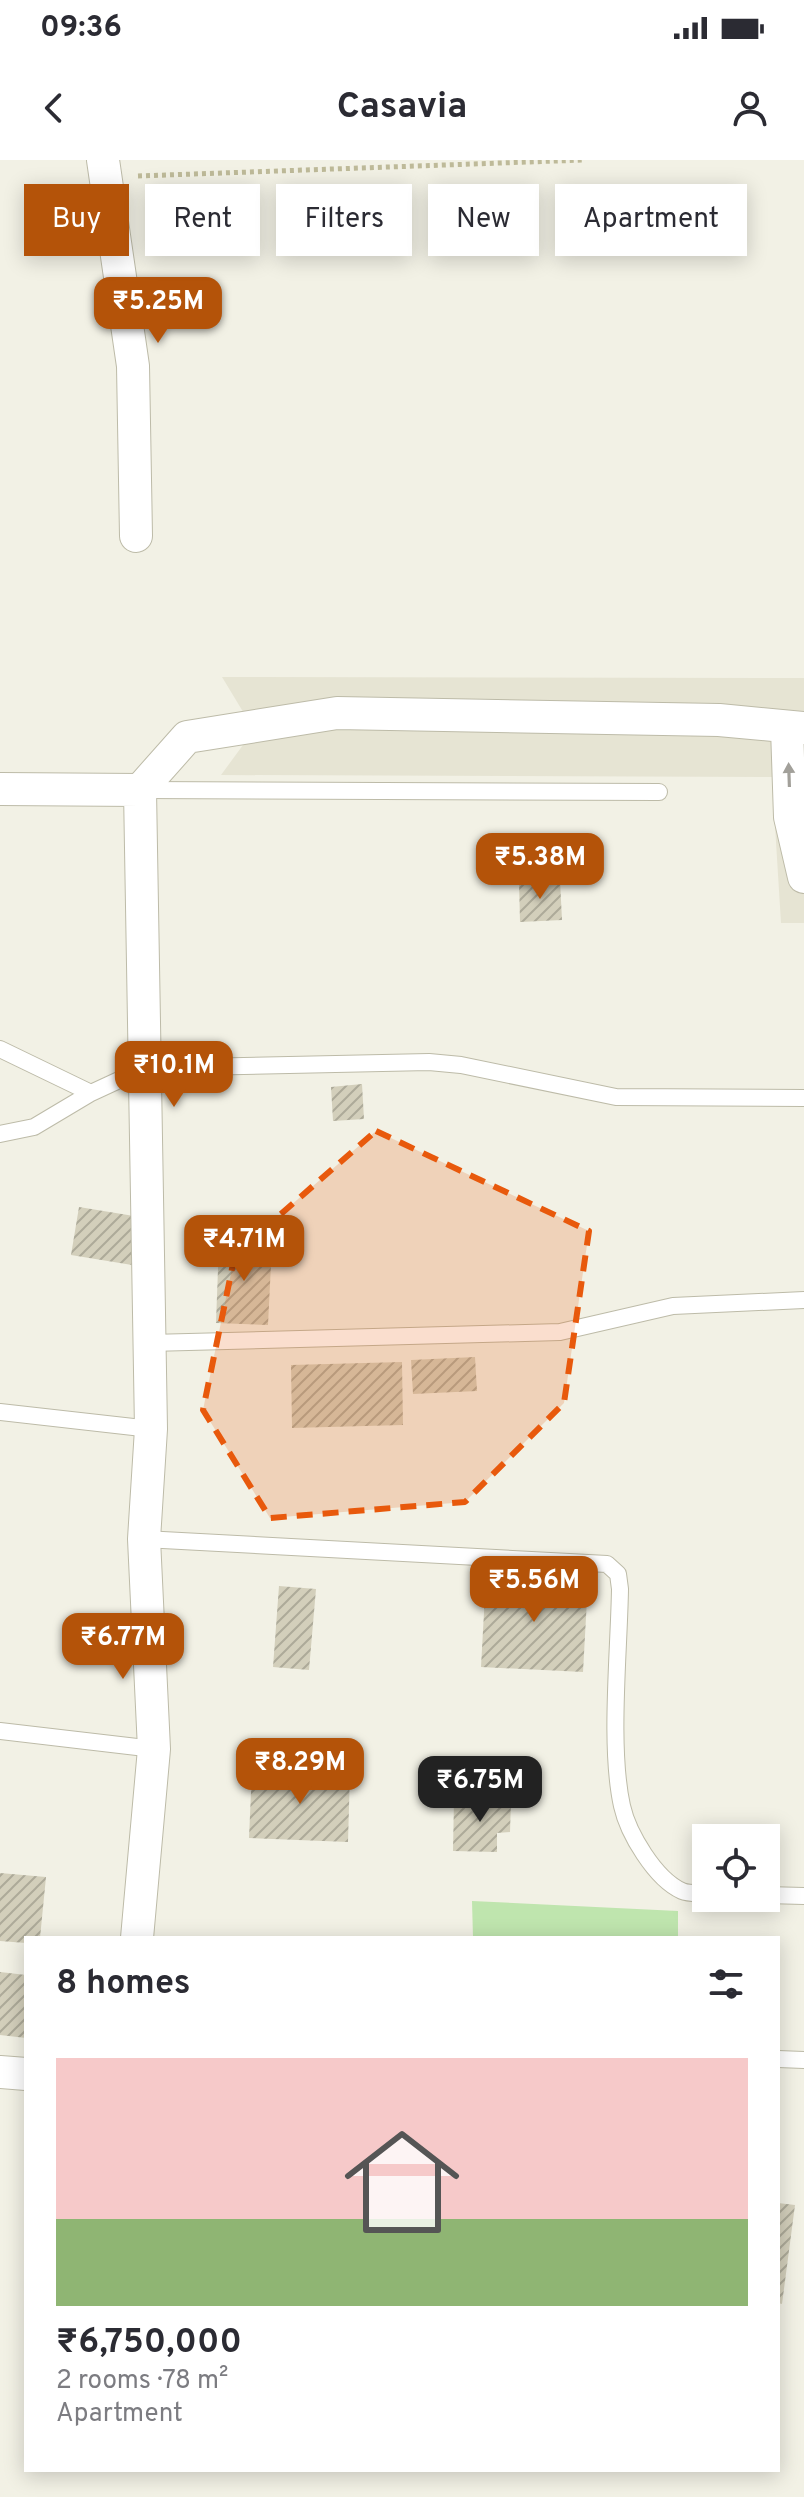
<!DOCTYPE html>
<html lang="en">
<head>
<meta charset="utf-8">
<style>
  body { margin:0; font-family:Overpass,sans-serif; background:#f2f2f3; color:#2b2b33; height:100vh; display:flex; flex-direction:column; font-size:30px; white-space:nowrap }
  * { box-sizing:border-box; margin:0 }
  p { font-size:26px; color:#7c7c81 }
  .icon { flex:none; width:44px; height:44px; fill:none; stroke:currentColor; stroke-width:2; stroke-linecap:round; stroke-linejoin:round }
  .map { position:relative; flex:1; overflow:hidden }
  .side { position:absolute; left:24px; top:1776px; width:756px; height:536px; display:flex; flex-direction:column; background:#fff; border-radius:0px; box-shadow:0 4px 20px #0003 }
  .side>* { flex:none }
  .hud { position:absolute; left:24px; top:24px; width:756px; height:72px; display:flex; gap:16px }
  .fabs { position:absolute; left:692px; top:1664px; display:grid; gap:16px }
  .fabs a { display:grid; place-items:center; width:88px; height:88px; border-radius:0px; background:#fff; box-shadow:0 4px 20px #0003; font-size:40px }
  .price { position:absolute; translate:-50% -68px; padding:0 18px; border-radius:16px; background:#b45309; color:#fff; font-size:26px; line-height:52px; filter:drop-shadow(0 2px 4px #0008) }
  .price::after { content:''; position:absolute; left:50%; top:48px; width:24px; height:18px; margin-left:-12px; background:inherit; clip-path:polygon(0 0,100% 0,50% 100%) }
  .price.current { background:#222; color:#fff }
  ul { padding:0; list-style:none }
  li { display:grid; align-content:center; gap:16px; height:424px; padding:0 32px }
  li span { display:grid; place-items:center; height:248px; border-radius:0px; color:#555 }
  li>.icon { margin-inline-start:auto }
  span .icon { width:144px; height:144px; fill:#fffc; stroke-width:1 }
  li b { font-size:34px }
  h2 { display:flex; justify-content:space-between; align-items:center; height:96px; padding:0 32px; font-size:34px }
  .pill { padding:0 28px; border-radius:0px; background:#fff; box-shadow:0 4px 20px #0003; font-size:28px; line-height:72px }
  .pill.current { background:#b45309; color:#fff }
  .status { display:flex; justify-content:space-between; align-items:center; height:56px; padding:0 40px; background:#fff; direction:ltr }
  .status svg { height:22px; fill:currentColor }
  header { display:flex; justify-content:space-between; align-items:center; height:104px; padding:0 32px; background:#fff; font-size:36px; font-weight:700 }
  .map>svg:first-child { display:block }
  .residential { fill:#e6e4d3 }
  .green { fill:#bfe5ae }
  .building { fill:url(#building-hatch) }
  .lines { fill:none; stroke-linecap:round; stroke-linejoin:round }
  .service-casing { stroke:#bdbba8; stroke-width:18 }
  .minor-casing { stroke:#bdbba8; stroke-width:34 }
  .path { stroke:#beba99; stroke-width:5; stroke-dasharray:4 4; stroke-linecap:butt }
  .service { stroke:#fff; stroke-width:16 }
  .minor { stroke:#fff; stroke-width:32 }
  .oneway { fill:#a2a09a }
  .marked { fill:#e8590c; fill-opacity:0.2; stroke:#e8590c; stroke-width:6; stroke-dasharray:16 10; stroke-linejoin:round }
</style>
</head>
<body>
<div class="status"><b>09:36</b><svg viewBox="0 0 49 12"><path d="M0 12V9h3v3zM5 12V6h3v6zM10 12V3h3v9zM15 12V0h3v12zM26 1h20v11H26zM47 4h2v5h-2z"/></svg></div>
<header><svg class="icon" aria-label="back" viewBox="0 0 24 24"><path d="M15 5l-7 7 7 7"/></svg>Casavia<svg class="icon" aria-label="person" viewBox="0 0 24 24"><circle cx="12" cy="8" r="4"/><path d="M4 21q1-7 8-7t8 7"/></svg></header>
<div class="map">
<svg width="804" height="2337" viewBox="0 0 804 2337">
  <defs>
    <pattern id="building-hatch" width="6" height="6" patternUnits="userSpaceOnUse" patternTransform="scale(2)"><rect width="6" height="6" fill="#d3cfbb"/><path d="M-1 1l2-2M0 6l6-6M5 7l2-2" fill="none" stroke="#adaa99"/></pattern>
  </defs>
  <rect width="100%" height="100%" fill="#f2f1e5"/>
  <path class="residential" d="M222,517L804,518V763H781L772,617L221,615L243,585L245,555Z"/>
  <path class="green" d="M472,1741L678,1751V1778H473Z"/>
  <path class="building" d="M181,40L212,41V71L180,70Z
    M560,720L562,760L520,762L519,722Z
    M362,924L364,959L333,961L331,927Z
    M79,1047L140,1057L132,1105L71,1095Z
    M219,1082L272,1084L268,1165L216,1163Z
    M475,1197L477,1231L413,1234L411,1200Z
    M402,1202L403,1265L292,1268L291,1205Z
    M486,1416L588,1421L583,1512L481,1507Z
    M279,1426L316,1429L309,1510L273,1507Z
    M252,1609L350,1613L348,1682L249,1678Z
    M454,1639L511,1640L510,1672L497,1673V1692L453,1691Z
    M0,1713L46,1717L40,1778H26V1783L0,1781Z
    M0,1812L26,1815V1878L0,1875Z
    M778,2043L795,2045L782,2144L778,2143Z"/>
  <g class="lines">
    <defs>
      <path id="service" d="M142,630L659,632
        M0,889L91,933L145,908L429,902L461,905L616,937L804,938
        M0,974L34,967L91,933
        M150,1183L560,1172L673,1146L804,1140
        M0,1252L151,1269
        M144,1379L607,1404L618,1414L620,1429C619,1492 609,1587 622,1646C628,1673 655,1719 682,1731C689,1734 698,1733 706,1733
        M0,1571L154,1589
        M766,1735L804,1736
        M778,1899L804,1900"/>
      <path id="minor" d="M103,0L133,206L136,376
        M787,568L790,657L804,717
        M0,629L140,630
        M137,1778L154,1589L144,1379L151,1269L140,630L187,577L337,553L719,560L804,568
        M0,1912L26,1914"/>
    </defs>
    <use href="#service" class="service-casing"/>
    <use href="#minor" class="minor-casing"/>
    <path class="path" d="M138,16L584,0"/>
    <use href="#service" class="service"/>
    <use href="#minor" class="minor"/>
  </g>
  <defs><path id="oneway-solid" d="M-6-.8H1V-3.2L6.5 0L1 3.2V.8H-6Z" transform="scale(2)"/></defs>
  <use class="oneway" href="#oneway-solid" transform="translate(789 615) rotate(-92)"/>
  <path class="marked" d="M376,971L589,1071L564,1243L465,1342L270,1358L203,1250L235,1094Z"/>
</svg>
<div class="fabs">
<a><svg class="icon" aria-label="locate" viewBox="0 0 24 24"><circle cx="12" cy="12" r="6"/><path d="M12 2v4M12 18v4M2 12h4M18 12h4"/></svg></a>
</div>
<b class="price" style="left:158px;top:185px">₹5.25M</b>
<b class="price" style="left:540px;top:741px">₹5.38M</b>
<b class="price" style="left:174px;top:949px">₹10.1M</b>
<b class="price" style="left:244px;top:1123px">₹4.71M</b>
<b class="price" style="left:534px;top:1464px">₹5.56M</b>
<b class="price" style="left:123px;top:1521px">₹6.77M</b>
<b class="price" style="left:300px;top:1646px">₹8.29M</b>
<b class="price current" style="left:480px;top:1664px">₹6.75M</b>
<div class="hud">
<a class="pill current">Buy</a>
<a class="pill">Rent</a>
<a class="pill">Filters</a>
<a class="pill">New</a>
<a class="pill">Apartment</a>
</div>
<section class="side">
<h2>8 homes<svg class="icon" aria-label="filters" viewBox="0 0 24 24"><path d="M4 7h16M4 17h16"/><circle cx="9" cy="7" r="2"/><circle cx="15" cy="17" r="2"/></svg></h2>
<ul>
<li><span style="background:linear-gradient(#f6c9c9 65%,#8fb573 0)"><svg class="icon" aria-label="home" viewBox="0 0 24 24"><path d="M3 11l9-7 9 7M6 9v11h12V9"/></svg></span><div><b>₹6,750,000</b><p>2 rooms · 78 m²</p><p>Apartment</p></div></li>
</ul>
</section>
</div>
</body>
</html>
